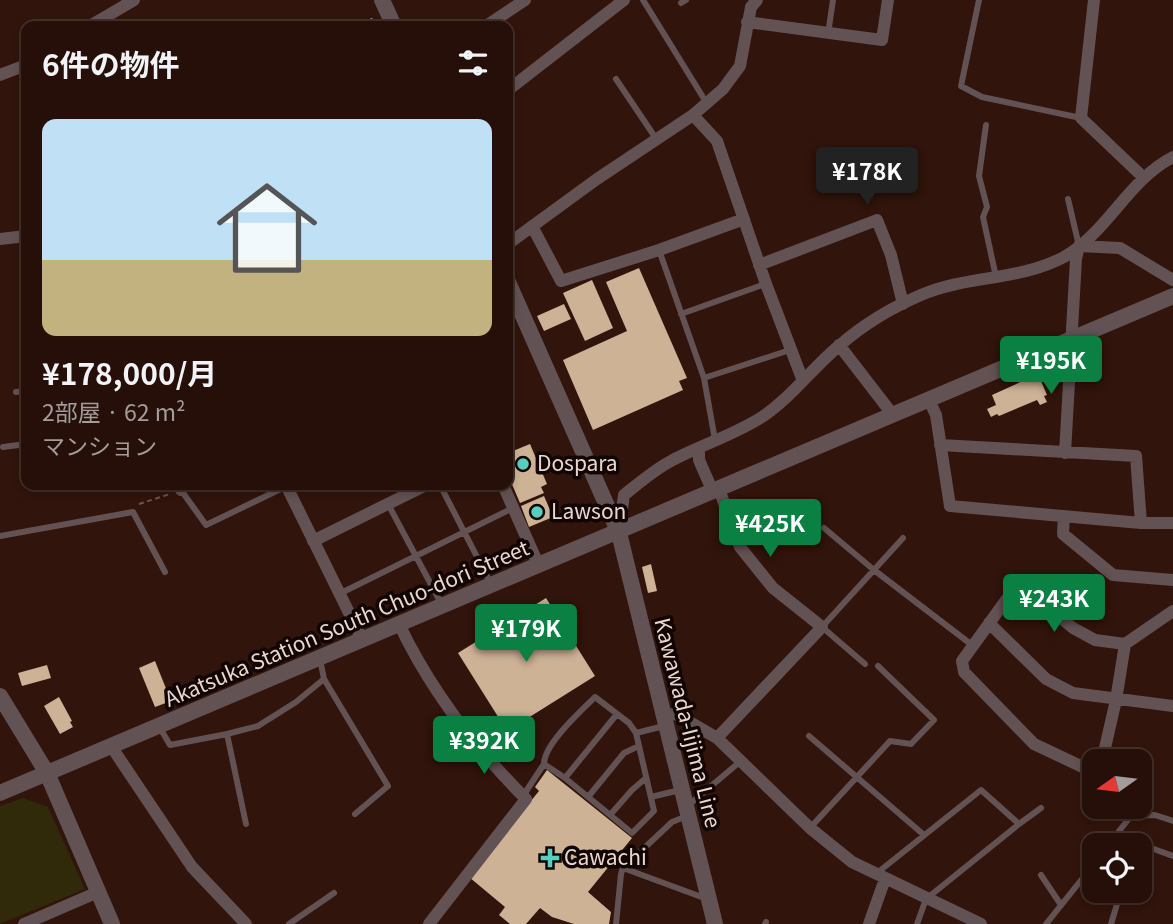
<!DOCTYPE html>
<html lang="ja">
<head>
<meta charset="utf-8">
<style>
  body { margin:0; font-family:Georgia,"Noto Sans JP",serif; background:#2d1812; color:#f1f3f6; height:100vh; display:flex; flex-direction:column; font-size:26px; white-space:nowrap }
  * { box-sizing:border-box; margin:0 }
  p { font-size:23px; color:#a39c9c }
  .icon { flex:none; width:38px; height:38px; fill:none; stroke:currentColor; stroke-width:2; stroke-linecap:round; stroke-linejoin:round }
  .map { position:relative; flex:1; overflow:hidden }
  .panel { position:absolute; left:21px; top:21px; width:492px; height:469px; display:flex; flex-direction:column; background:#250f08; border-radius:14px; box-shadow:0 4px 10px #0003,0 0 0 2px #422f29 }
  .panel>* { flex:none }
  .needle { width:46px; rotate:256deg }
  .fabs { position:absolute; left:1082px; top:749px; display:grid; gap:14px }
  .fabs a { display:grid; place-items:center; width:70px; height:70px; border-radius:14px; background:#250f08; box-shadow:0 4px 10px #0003,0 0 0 2px #422f29; font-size:35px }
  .price { position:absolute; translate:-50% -60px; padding:0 16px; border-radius:7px; background:#0b8043; color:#fff; font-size:23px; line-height:46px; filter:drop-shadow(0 2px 4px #0008) }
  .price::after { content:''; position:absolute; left:50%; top:42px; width:21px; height:16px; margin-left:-10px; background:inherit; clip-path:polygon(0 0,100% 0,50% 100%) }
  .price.on { background:#222; color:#fff }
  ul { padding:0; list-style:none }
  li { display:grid; align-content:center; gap:14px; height:371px; padding:0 21px }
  li span { display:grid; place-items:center; height:217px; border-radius:14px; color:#555 }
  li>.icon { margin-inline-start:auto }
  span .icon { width:126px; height:126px; fill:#fffc; stroke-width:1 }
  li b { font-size:30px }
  h2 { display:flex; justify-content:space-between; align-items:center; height:84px; padding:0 21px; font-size:30px }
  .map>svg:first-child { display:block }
  .green { fill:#30290a }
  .building { fill:#cdb296 }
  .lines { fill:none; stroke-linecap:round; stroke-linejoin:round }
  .path { stroke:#6f554c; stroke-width:2; stroke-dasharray:5 3.5; stroke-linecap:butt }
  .service { stroke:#625254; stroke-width:6 }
  .minor { stroke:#625254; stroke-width:12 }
  .tertiary { stroke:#625254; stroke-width:16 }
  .poi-dot { fill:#58cec0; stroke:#100503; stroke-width:2.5 }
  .labels { text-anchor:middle; stroke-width:7; stroke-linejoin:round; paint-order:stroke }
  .poi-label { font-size:21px; fill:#ebd6cf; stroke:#100503; text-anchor:start }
  .street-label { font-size:21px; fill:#ebd6cf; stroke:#100503 }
</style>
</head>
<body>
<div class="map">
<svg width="1173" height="924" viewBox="0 0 1173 924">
  <rect width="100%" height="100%" fill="#31140b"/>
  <path class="green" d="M23,798L48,807L85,889L0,924V806Z"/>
  <path class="building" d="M372,18L375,23L378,22L380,26H363L361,23Z
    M639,268L687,378L679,381L683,390L593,430L563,360L627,331L606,282Z
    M592,280L613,328L585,341L563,293Z
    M564,304L571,319L544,331L537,316Z
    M1038,374L1047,395L1044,396L1047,402L1040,405L1037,400L999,416L997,414L991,417L987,409L996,405L992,395Z
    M530,444L547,484L541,487L544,493L520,503L508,475V453Z
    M544,496L553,517L529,527L521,506Z
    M651,564L657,591L648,593L642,567Z
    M546,598L595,676L507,731L458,653Z
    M155,661L171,701L155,707L139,668Z
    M47,665L51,678L22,686L18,673Z
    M59,697L72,721L70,722L73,727L60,734L44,706Z
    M547,770L632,838L588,892L611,912L609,924H574L552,917L540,908L526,924H510L499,915L505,907L469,877L539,791L535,787Z"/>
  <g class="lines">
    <path class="path" d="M139,504L170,494"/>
    <path class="service" d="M643,0L706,102
      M979,0L961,86L982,97L1081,118
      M681,3L686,0
      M828,34L833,0
      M616,79L657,140
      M986,125L979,176L987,207L983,217L996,277
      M1068,199L1079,246
      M659,250L704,378L715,440
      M681,314L765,284
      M704,378L790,350
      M16,392L26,391
      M3,447L26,444
      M190,485L181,490L206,525L287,486
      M440,485L491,584
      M388,504L442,605
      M824,528L874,570L972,645
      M0,536L133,512L165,572
      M339,594L513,508
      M865,664L822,627L903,538
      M324,679L388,786L355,814
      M595,697L629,723L636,733L654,811L632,833L565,778L544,764C544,744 581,711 595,697Z
      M160,728L170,745L227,734L246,824
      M636,733L664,726
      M227,734L258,726L296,702L324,679L320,659
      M809,736L924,835
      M565,778L617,714
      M523,796L544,764
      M588,797L624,753L639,746
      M651,797L680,790
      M610,815L632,790L646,778
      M810,828L890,741L911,744L934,720L878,666
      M1108,845L1131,816L1155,815L1173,821
      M1139,861L1151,848L1173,856
      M623,868L707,899
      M877,873L981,790L1019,824L1041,808
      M1041,875L1061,905
      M289,924L334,893
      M616,924L621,874L623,868L672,822L682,818L691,803L742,760
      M765,924L766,922
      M917,924L926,899L1019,824
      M1046,924L1094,864
      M1111,924L1121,891"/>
    <path class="minor" d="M1094,0L1081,118L1143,177
      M747,22L882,40L888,0
      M90,26L134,0
      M486,26L525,0
      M0,75L26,65
      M508,90L624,0
      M693,115L717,141L766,284L803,381
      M532,226L561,281L659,250L744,219
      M0,239L26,236
      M508,244L597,179L693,115L723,89L740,66L751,7L757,0
      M759,265L877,220L891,255L903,304
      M839,345L893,415
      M929,400L936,415L950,506L1141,523H1173
      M940,445L1136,456L1141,523
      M699,448V460L713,492
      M1065,453L1076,259L1079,246L1120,248L1173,280
      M179,485L181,490
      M286,485L362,639
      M503,485L539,566
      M1064,516L1063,534L1113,575L1173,580
      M619,532L624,495C639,483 654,470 671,461C701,445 734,435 762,417C792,397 813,367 840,345C863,325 893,307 921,295C967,275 1019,281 1064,257C1108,232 1128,180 1173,157
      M313,541L426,485
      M989,623L1046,679L1073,693L1173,706
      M399,624C430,689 476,749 526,799L429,924
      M663,715L676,714L717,738L810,828L852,862L981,924
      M717,738L822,627L773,588L740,547L719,489
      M111,746L192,867L246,924
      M1102,761L1116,700L1125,644L1173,611
      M1094,769L1089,770L1034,744L964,672L962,661L1014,589H1026L1073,628L1095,640L1125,644
      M24,924L98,892
      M869,924L885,879"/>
    <path class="tertiary" d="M382,0L394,26
      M508,282L619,533L715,924
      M0,696L47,773L112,924
      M0,793L1173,296"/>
  </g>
  <g class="poi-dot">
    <circle cx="523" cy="464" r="7"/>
    <circle cx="537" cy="512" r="7"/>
    <path d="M546.5 847.5h7v7h7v7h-7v7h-7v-7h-7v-7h7z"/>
  </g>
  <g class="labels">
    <g class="poi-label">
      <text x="537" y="471">Dospara</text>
      <text x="551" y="519">Lawson</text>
      <text x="564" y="865">Cawachi</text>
    </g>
    <g class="street-label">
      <text transform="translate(347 624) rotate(-23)" y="7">Akatsuka Station South Chuo-dori Street</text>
      <text transform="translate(687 723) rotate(76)" y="7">Kawawada-Iijima Line</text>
    </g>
  </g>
</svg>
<div class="fabs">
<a><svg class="needle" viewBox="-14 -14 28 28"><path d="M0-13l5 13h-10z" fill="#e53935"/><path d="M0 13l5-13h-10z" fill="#a39c9c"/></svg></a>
<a><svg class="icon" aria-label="locate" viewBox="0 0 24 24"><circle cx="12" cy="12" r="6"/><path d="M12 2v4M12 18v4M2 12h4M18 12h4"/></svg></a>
</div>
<b class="price on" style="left:867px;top:207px">¥178K</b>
<b class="price" style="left:1051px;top:396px">¥195K</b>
<b class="price" style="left:770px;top:559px">¥425K</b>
<b class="price" style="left:1054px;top:634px">¥243K</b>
<b class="price" style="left:526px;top:664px">¥179K</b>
<b class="price" style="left:484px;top:776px">¥392K</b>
<section class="panel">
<h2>6件の物件<svg class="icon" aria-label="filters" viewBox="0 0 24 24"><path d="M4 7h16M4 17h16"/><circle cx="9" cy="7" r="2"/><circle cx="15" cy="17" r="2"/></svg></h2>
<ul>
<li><span style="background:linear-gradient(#bfe0f5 65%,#c2b280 0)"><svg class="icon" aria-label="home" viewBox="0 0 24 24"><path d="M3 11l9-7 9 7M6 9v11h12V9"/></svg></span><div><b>¥178,000/月</b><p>2部屋 · 62 m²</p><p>マンション</p></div></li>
</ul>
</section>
</div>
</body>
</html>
